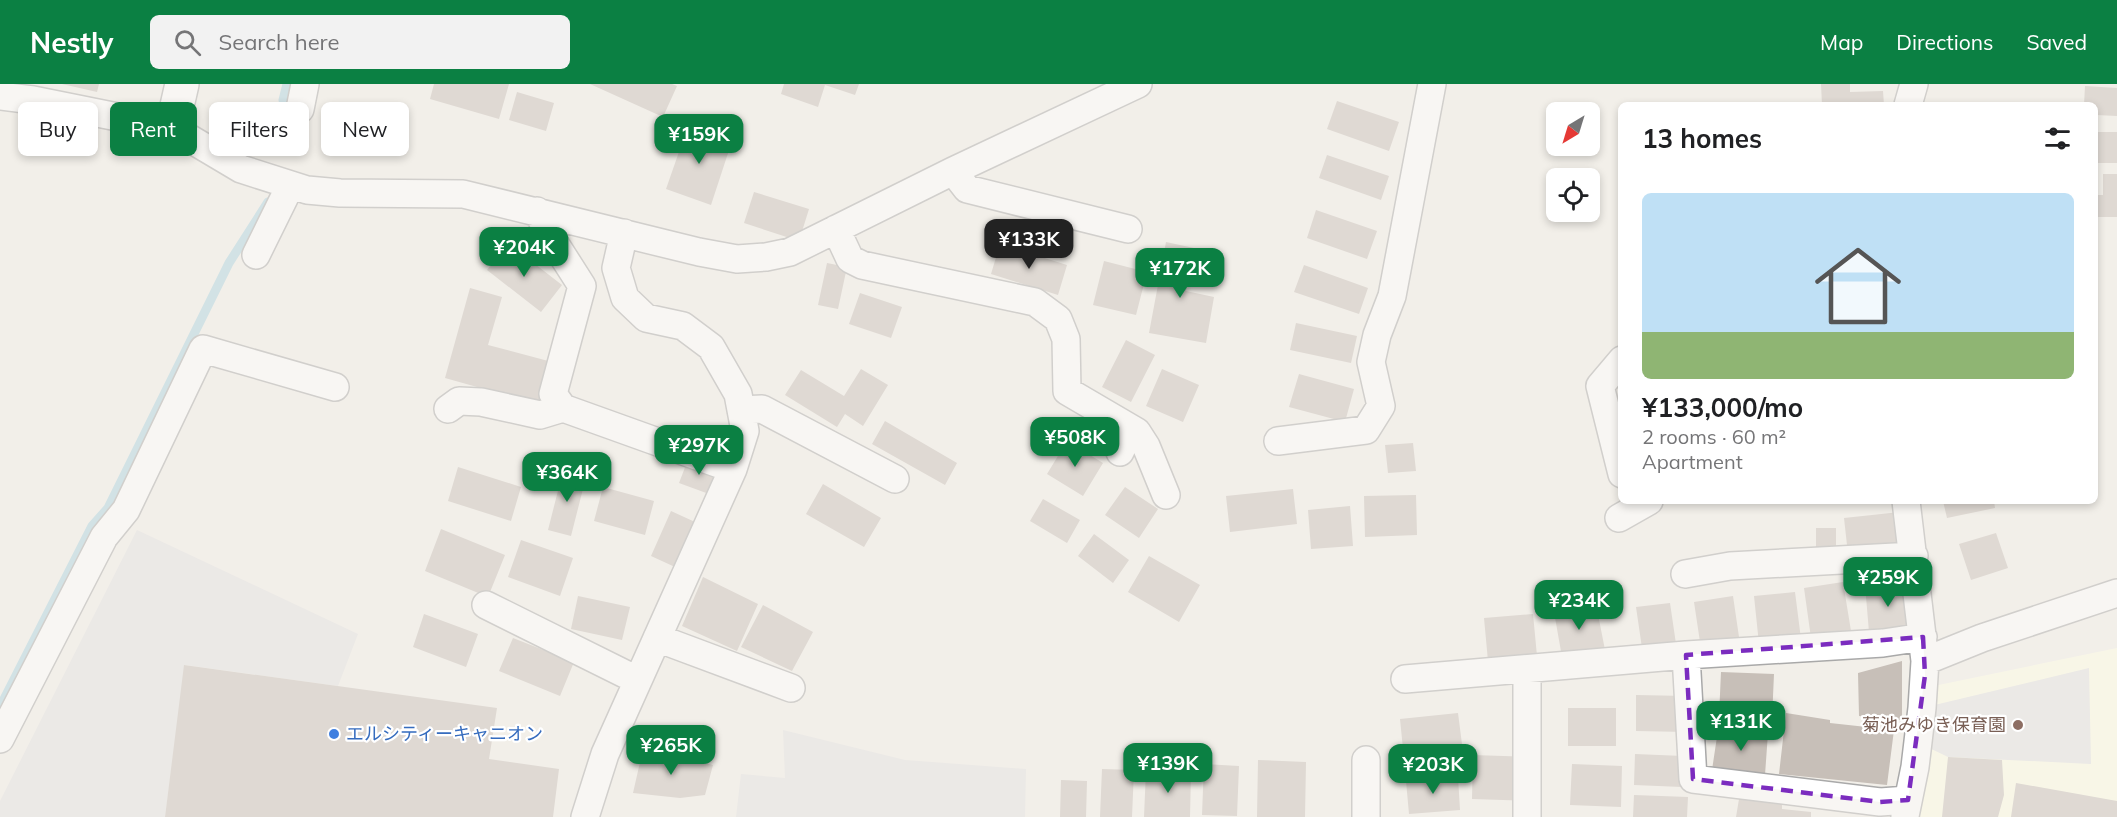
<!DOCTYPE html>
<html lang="en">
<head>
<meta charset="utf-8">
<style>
  body { margin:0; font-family:Mulish,"Noto Sans JP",sans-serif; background:#f2f2f2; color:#202124; height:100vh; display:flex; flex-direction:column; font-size:22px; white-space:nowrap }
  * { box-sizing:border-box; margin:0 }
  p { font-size:20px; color:#757577 }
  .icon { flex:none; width:33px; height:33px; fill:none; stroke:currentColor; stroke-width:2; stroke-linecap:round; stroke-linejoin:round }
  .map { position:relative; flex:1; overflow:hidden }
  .sheet { position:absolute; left:1618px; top:18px; width:480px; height:402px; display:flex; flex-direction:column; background:#fff; border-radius:9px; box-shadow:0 3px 9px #0003 }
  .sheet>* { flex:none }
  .banner { position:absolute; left:18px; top:18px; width:570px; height:54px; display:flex; gap:12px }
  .needle { width:39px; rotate:218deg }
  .tools { position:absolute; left:1546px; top:18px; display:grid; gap:12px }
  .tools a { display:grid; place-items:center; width:54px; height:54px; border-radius:9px; background:#fff; box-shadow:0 3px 9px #0003; font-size:30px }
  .price { position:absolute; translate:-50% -51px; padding:0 14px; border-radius:12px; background:#0b8043; color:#fff; font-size:20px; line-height:39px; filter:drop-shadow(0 2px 3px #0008) }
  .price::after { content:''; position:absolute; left:50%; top:36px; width:18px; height:14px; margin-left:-9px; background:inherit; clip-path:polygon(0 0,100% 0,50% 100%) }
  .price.current { background:#222; color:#fff }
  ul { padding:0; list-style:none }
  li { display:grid; align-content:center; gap:12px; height:318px; padding:0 24px }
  li span { display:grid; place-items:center; height:186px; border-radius:9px; color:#555 }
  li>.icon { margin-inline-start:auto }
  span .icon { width:108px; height:108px; fill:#fffc; stroke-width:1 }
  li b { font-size:26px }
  h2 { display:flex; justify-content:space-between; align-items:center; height:72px; padding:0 24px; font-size:26px }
  .pill { padding:0 21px; border-radius:9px; background:#fff; box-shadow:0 3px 9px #0003; font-size:21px; line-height:54px }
  .pill.current { background:#0b8043; color:#fff }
  header { display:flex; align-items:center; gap:36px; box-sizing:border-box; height:84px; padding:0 30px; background:#0b8043; color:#fff }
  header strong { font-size:28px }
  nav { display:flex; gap:33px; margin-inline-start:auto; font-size:21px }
  .search { width:420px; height:54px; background:#f2f2f2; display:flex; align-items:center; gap:15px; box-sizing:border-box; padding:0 21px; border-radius:9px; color:#757577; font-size:22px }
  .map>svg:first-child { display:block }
  .education { fill:#ffffe5 }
  .parking { fill:#e2e2e2 }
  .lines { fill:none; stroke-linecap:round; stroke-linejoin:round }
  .stream { stroke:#aad3df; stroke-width:9 }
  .building { fill:#c7bfb8 }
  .minor-casing { stroke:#a9a9a9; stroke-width:30 }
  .tertiary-casing { stroke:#a9a9a9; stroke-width:36 }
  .minor { stroke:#fff; stroke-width:27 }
  .tertiary { stroke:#fff; stroke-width:33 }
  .marked { fill:none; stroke:#7b2cbf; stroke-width:4.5; stroke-dasharray:12 8; stroke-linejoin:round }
  .education-dot { fill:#8d6e63; stroke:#fff; stroke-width:2 }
  .shop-dot { fill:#3f7fe0; stroke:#fff; stroke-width:2 }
  .labels { text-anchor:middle; stroke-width:4.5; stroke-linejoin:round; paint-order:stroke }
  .education-label { font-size:18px; fill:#785e54; stroke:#fff; text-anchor:end }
  .shop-label { font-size:18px; fill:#366cbe; stroke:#fff; text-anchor:start }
</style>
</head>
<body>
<header>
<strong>Nestly</strong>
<div class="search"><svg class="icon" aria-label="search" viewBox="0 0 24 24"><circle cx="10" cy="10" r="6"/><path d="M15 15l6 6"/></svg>Search here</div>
<nav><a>Map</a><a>Directions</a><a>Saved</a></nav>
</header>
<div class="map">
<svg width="2117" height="733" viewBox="0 0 2117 733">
  <rect width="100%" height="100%" fill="#f2efe9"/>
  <path class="education" d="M2117,564V733H1905L1924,604Z"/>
  <path class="parking" d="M137,446L358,550L338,602L185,581L165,733H0V717Z
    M2089,584L2091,680L1948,673L1917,658L1922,624Z
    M783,646L905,676L1026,685L1025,733H736L741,690L785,694Z"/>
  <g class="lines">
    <path class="stream" d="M283,16L287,0
      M0,623L92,442L108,424L229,179L268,118"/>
  </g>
  <path class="building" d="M62,0H99L97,8Z
    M434,0H509L499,35L430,15Z
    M590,0H672L677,2L663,33Z
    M784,0H859L855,11L825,1L818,23L781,10Z
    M1821,0H1850V8L1883,7L1884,21H1822Z
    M2085,2L2117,4V32L2096,31V21H2084Z
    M517,8L554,19L546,47L509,36Z
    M1337,17L1399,38L1389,67L1327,45Z
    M688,42L732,57L711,121L666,105Z
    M2096,48H2117V79H2096Z
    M1327,71L1389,92L1381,116L1319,94Z
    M2103,90H2117V133H2096V111H2103Z
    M754,108L809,125L799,157L744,139Z
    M1316,126L1377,147L1367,175L1307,154Z
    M1166,158L1194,164L1186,207L1214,213L1206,259L1149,249Z
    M508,159L562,201L541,228L487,186Z
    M1000,160L1067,181L1058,211L991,190Z
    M1104,177L1147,188L1136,231L1093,221Z
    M827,179L847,183L838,225L818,221Z
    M1304,181L1368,204L1359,230L1294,208Z
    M470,204L502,213L488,261L567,282L555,325L445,294Z
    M860,209L902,223L891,254L849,240Z
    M1296,239L1357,252L1351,279L1290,266Z
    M1126,256L1155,271L1131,318L1102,303Z
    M861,285L888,301L863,342L845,330L837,343L785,311L801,286L844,312Z
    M1162,285L1199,301L1183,338L1146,322Z
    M1299,290L1354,305L1345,338L1289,323Z
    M885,337L957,379L945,401L872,360Z
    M1067,357L1103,379L1083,412L1047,390Z
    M1413,359L1416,387L1388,389L1385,361Z
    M689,373L719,384L709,410L679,399Z
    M458,383L521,403L511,437L448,417Z
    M563,387L586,393L571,452L548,446Z
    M823,400L881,434L864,463L806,430Z
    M603,403L654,417L645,451L594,437Z
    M1125,403L1158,425L1139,454L1105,431Z
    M1293,405L1297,440L1230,448L1226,412Z
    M1416,411L1417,451L1365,453L1364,412Z
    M1043,415L1080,436L1067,459L1030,437Z
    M1943,417H1994L1995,424L1947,434Z
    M1350,422L1353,462L1311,465L1308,426Z
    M671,427L695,438L675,483L651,472Z
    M1900,428L1905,464L1848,470L1844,434Z
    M1816,444H1836V468L1816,469Z
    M441,445L505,471L488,513L425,487Z
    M1996,449L2008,484L1971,496L1959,460Z
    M1094,450L1129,476L1113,499L1078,472Z
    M521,456L573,474L560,512L508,493Z
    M1149,472L1200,501L1179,538L1128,508Z
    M703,493L758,520L737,567L682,542Z
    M1843,498L1851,547L1811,554L1804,504Z
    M1906,498L1911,549L1869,548L1865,501Z
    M1795,508L1801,555L1759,560L1754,512Z
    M578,512L630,523L622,556L571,545Z
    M1733,512L1739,553L1700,558L1694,518Z
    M1670,519L1676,560L1642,564L1636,523Z
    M1596,520L1605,566L1562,573L1554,528Z
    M763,521L813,548L792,587L741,563Z
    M424,530L478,550L466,583L413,563Z
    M1533,530L1537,572L1488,577L1484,534Z
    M513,554L574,578L560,612L499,587Z
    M1902,577V636L1859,632L1858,589Z
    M184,581L497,624L489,675L559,685L553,733H165Z
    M1721,588L1774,590L1772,635L1719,632Z
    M1636,611L1686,612L1687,648L1636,647Z
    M1568,624H1616V662H1568Z
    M1458,629L1463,668L1404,675L1400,635Z
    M1786,629L1830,636V639L1894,646L1887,701L1779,690Z
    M1718,646L1768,649L1765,691L1712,686Z
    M643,665L713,681L705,711L680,714L633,709Z
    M1635,670L1683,672L1682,703L1634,701Z
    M1473,671L1533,673L1532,717L1472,715Z
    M1948,673L2002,676L2004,711L1998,733H1942Z
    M1258,676L1306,678L1305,733H1257Z
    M1204,680L1239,682L1237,732L1202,731Z
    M1572,680L1622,682L1621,723L1570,721Z
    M1102,685L1134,686L1132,733H1100Z
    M1146,686L1191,688L1190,733H1144Z
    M1458,693L1460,726L1409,730L1406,697Z
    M1061,696L1087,697L1086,733H1060Z
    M2016,699L2117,717V733H2011Z
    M1634,711L1688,713L1687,733H1633Z
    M1739,715L1782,719V725L1811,728V733H1736Z"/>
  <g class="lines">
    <defs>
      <path id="minor" d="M0,12L33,16L172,44L241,85L307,106L340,109L463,110L699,168L737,175L766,173L790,168L953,87L1138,0
        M1908,21L1914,0
        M300,25L305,0
        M953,87L967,105L1128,145
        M537,127L552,155L582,202L553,310L563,324
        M836,145L850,175L862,181L1035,218L1058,235L1066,255L1067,307L1137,348L1146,362L1166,411
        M256,171L290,102
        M1622,276L1600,302L1622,390
        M448,325L459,317L481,318L540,331L563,324L733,385
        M741,326L762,325L895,395
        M1278,357L1366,346L1381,322L1371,278L1377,251L1392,212L1432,0
        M1120,368L1131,345
        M1619,434L1649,417
        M1685,490L1730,482L1914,472
        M486,521L637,596
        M657,554L791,604
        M1686,571L1693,695L1880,718L1908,716
        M1925,577L1982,554L2117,509
        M1527,585V733
        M1405,595L1686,571L1883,559L1923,553
        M0,655L104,453L126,426L203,265L335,303
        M1366,676V733
        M1905,732L1915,683L1922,624L1925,577L1906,417
        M585,733L605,670L733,385L745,347L738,310L711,263L683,242L646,234L625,214L616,184L624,149"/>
      <path id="tertiary" d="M172,44L182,0"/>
    </defs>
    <use href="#minor" class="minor-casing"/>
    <use href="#tertiary" class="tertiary-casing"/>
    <use href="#minor" class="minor"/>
    <use href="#tertiary" class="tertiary"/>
  </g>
  <path d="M0 0H2117V733H0ZM1923,553L1925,591L1908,716L1880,718L1693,695L1686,571Z" fill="#f2efe9" fill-opacity=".55" fill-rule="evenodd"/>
  <path class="marked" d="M1923,553L1925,591L1908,716L1880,718L1693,695L1686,571Z"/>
  <circle class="education-dot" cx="2018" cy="641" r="6"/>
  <circle class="shop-dot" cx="334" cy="650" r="6"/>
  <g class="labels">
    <g class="education-label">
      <text x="2006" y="647">菊池みゆき保育園</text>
    </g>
    <g class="shop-label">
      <text x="346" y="656">エルシティーキャニオン</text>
    </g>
  </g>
</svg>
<div class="tools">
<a><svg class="needle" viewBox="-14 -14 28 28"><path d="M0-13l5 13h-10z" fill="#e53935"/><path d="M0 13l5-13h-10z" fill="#757577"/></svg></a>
<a><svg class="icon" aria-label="locate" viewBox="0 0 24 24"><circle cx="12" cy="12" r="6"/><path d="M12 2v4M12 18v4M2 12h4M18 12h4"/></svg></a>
</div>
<b class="price" style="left:699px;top:81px">¥159K</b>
<b class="price current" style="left:1029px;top:186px">¥133K</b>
<b class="price" style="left:524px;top:194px">¥204K</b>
<b class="price" style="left:1180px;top:215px">¥172K</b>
<b class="price" style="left:1075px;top:384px">¥508K</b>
<b class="price" style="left:699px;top:392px">¥297K</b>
<b class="price" style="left:567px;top:419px">¥364K</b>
<b class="price" style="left:1888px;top:524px">¥259K</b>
<b class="price" style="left:1579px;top:547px">¥234K</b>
<b class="price" style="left:1741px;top:668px">¥131K</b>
<b class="price" style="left:671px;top:692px">¥265K</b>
<b class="price" style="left:1168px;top:710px">¥139K</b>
<b class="price" style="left:1433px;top:711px">¥203K</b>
<div class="banner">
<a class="pill">Buy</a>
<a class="pill current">Rent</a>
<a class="pill">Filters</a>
<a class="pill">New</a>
</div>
<section class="sheet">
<h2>13 homes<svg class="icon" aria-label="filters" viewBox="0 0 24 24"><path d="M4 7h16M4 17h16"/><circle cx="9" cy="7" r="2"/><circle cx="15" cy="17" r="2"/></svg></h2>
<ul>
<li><span style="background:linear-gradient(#bfe0f5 75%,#8fb573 0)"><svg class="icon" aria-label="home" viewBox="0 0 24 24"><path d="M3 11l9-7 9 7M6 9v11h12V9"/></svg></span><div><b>¥133,000/mo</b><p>2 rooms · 60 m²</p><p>Apartment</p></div></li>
</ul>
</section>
</div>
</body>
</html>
